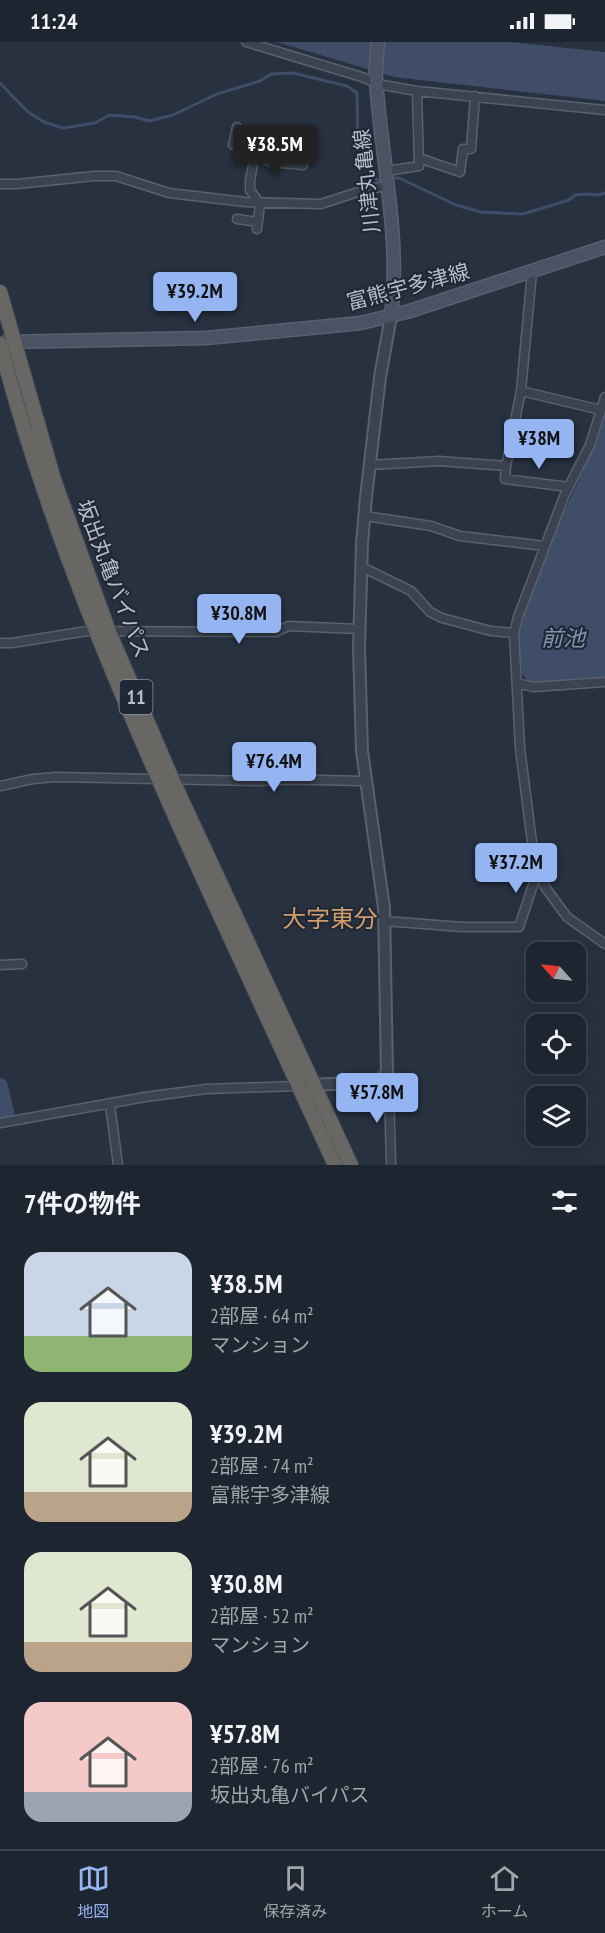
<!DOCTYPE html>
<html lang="ja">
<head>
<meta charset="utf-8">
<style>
  body { margin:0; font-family:"PT Sans Narrow","Noto Sans JP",sans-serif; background:#2a313c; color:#f1f3f6; height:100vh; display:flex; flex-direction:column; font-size:22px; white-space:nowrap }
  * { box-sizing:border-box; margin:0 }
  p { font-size:20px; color:#a0a5ab }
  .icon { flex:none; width:33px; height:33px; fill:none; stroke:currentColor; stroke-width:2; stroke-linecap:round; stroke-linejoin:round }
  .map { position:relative; height:1123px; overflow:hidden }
  .panel { display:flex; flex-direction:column; background:#1d2530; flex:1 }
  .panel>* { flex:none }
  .needle { width:39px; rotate:297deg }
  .buttons { position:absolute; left:526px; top:900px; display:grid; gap:12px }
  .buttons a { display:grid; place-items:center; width:60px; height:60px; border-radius:12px; background:#1d2530; box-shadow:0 6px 24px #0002,0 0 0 2px #3b424c; font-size:30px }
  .price { position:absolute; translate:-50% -51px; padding:0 14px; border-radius:6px; background:#95b4f2; color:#111; font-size:20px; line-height:39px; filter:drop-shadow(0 2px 3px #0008) }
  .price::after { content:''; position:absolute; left:50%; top:36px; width:18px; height:14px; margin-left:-9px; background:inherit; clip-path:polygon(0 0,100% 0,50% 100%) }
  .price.active { background:#222; color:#fff }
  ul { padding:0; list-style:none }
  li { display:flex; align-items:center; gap:18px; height:150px; padding:0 24px }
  li span { display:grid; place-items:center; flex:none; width:168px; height:120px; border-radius:18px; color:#555 }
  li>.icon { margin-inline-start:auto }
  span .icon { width:72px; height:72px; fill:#fffc; stroke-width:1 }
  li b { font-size:26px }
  h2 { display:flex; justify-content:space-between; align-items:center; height:72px; padding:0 24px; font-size:26px }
  .status { display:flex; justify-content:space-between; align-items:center; height:42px; padding:0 30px; background:#1d2530; direction:ltr }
  .status svg { height:16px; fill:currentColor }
  .tabs { display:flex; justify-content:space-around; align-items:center; height:84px; border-top:2px solid #3b424c; background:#1d2530; font-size:16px; color:#a0a5ab }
  .tabs a { display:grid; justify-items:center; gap:3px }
  .tabs .active { color:#95b4f2 }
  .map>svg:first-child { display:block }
  .water { fill:#3f4d68 }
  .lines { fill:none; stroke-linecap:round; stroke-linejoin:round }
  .stream { stroke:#3f4d68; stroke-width:3 }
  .river { stroke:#3f4d68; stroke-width:16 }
  .minor-casing { stroke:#59616d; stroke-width:11 }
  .tertiary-casing { stroke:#59616d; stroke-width:14 }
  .secondary-casing { stroke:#59616d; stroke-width:15 }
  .trunk-casing { stroke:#464e5a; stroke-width:16 }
  .minor { stroke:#3b4350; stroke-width:8 }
  .tertiary { stroke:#3b4350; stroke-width:10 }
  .secondary { stroke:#4a5263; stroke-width:12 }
  .trunk { stroke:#686764; stroke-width:14 }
  .labels { text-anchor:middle; stroke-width:4.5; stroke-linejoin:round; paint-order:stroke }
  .shield { fill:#202835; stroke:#8a919d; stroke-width:1.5 }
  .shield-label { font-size:20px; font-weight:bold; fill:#b8beca }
  .street-label { font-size:21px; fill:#b8beca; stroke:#202835 }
  .water-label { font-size:22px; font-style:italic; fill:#8293b0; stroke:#202835 }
  .quarter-label { font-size:24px; fill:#d09e6d; stroke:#202835 }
</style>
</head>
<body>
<div class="status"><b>11:24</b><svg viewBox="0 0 49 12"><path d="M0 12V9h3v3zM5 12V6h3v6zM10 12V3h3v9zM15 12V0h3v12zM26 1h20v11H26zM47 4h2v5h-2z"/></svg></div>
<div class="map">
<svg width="605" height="1123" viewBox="0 0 605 1123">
  <rect width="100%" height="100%" fill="#273140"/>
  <path class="water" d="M277,0H510L605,10V59L394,35Z
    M605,373V635L533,641L528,639L522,632L518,596L520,585L531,550L561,476L597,399Z"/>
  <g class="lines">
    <path class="stream" d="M0,41L28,70L44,80L63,86L95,81L109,73L135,75L149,79L173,73L217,52L260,39L271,32L293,31L347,44L357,51L358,111L377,138H379
      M396,136H399L456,163L481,170L523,172L569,158L575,153L588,152L599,153L605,151"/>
    <path class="river" d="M0,1044L6,1071"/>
    <defs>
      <path id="minor" d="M246,0L365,36L377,42L417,49L605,68
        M235,93L258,98L250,138V148L260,162L257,187
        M233,103L237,85
        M255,113L271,120L303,123
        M419,116L460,130L463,107H471L475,54
        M387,129L419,124L417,49
        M0,142H17L94,134H116L169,151L245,160L321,162L367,147L388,144
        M237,177L258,180
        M521,349L601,368
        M370,423L439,419L506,424L521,349L532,230
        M506,424L505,437L569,445
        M365,474L431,484L460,494L545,504
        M362,525L411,549L430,570L442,576L491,589L514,591L520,706L534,816L545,845L567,875L605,902
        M514,591L518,575L565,452L590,403L605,355
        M0,601H12L87,589L276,590L288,584L359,587
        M517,641L533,645L605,640
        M0,744L33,737L56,735L260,739C295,736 330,739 366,739
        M384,879L463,885H519L538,828
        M0,923L22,922
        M383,1035L389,1046L391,1123
        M110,1063L118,1123
        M0,1081L145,1055L206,1047L298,1044"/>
      <path id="tertiary" d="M308,1043L376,1040L382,1037L387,1030L384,866L362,709L359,606L362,501L366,455L380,335L391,274"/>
      <path id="secondary" d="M378,0C377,12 375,25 376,37C381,117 401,193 391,274
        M6,300L206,296L361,281L410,269L605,205"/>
      <path id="trunk" d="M0,250L54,438L109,590L172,737L351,1123
        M0,302C49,490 127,670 208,847C250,939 292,1031 335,1123"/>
    </defs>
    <use href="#minor" class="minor-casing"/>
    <use href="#tertiary" class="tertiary-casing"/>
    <use href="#secondary" class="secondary-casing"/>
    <use href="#trunk" class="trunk-casing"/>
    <use href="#minor" class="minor"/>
    <use href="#tertiary" class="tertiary"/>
    <use href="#secondary" class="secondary"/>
    <use href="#trunk" class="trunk"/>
  </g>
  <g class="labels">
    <rect class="shield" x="119.5" y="638" width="33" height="34" rx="4.5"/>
    <g class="shield-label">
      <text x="136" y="662">11</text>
    </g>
    <g class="street-label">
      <text transform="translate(367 139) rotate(-96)" y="7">川津丸亀線</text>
      <text transform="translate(408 245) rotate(-15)" y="7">富熊宇多津線</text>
      <text transform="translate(113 537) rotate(69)" y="7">坂出丸亀バイパス</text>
    </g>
    <g class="water-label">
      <text x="563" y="604">前池</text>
    </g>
    <g class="quarter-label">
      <text x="330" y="885">大字東分</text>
    </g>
  </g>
</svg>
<div class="buttons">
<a><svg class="needle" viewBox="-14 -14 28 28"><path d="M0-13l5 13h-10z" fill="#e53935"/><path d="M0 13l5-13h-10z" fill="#a0a5ab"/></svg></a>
<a><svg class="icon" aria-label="locate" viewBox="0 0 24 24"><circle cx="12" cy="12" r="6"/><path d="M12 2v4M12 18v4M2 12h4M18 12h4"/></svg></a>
<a><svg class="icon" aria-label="layers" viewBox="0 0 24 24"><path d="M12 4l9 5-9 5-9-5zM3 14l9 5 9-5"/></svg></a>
</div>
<b class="price active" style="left:275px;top:134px">¥38.5M</b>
<b class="price" style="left:195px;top:281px">¥39.2M</b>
<b class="price" style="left:539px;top:428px">¥38M</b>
<b class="price" style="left:239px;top:603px">¥30.8M</b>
<b class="price" style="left:274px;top:751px">¥76.4M</b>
<b class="price" style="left:516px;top:852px">¥37.2M</b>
<b class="price" style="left:377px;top:1082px">¥57.8M</b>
</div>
<section class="panel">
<h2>7件の物件<svg class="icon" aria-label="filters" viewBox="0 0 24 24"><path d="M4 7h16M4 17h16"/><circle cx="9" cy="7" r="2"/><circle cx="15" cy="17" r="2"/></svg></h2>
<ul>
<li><span style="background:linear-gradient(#c9d6e8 70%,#8fb573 0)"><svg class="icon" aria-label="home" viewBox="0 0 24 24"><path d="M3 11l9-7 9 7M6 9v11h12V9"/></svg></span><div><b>¥38.5M</b><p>2部屋 · 64 m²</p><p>マンション</p></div></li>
<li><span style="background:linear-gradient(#dfe7d0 75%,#b9a48a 0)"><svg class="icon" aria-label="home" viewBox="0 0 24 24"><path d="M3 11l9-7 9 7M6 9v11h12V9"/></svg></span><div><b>¥39.2M</b><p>2部屋 · 74 m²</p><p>富熊宇多津線</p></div></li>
<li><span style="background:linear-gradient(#dfe7d0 75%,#b9a48a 0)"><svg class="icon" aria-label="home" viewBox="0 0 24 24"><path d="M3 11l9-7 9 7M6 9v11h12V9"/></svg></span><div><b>¥30.8M</b><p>2部屋 · 52 m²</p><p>マンション</p></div></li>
<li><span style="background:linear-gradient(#f6c9c9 75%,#9aa5b1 0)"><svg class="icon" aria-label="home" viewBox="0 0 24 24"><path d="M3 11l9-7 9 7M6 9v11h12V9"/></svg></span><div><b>¥57.8M</b><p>2部屋 · 76 m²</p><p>坂出丸亀バイパス</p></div></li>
</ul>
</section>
<nav class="tabs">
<a class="active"><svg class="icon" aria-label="map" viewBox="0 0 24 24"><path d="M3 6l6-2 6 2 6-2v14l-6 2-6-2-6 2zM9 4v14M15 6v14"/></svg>地図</a>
<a><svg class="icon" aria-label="saved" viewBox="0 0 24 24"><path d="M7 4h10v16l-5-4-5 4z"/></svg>保存済み</a>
<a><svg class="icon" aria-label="home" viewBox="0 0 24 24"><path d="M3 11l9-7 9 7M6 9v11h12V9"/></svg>ホーム</a>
</nav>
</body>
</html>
